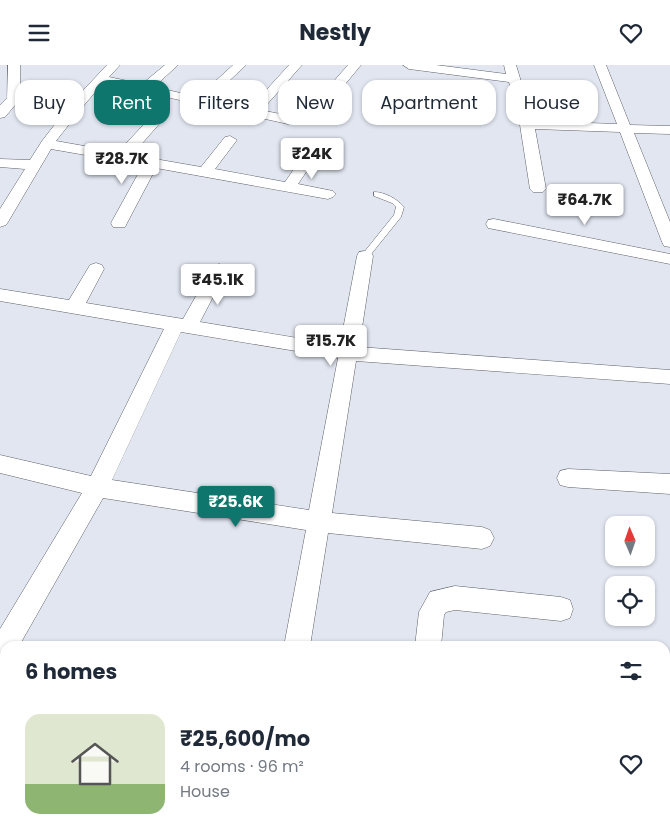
<!DOCTYPE html>
<html lang="en">
<head>
<meta charset="utf-8">
<style>
  body { margin:0; font-family:Poppins,sans-serif; background:#f2f2f3; color:#1f2937; height:100vh; display:flex; flex-direction:column; font-size:19px; white-space:nowrap }
  * { box-sizing:border-box; margin:0 }
  p { font-size:16px; color:#747a83 }
  .icon { flex:none; width:28px; height:28px; fill:none; stroke:currentColor; stroke-width:2; stroke-linecap:round; stroke-linejoin:round }
  .map { position:relative; flex:1; overflow:hidden }
  .sheet { position:absolute; left:0px; top:576px; width:670px; height:196px; display:flex; flex-direction:column; background:#fff; border-radius:15px 15px 0 0; box-shadow:0 1px 4px #0004 }
  .sheet>* { flex:none }
  .banner { position:absolute; left:15px; top:15px; width:640px; height:45px; display:flex; gap:10px }
  .needle { width:32px; rotate:358deg }
  .tools { position:absolute; left:605px; top:451px; display:grid; gap:10px }
  .tools a { display:grid; place-items:center; width:50px; height:50px; border-radius:10px; background:#fff; box-shadow:0 1px 4px #0004; font-size:25px }
  .price { position:absolute; translate:-50% -42px; padding:0 11px; border-radius:5px; background:#fff; color:#222; font-size:16px; line-height:32px; filter:drop-shadow(0 1px 2px #0008) }
  .price::after { content:''; position:absolute; left:50%; top:30px; width:15px; height:11px; margin-left:-8px; background:inherit; clip-path:polygon(0 0,100% 0,50% 100%) }
  .price.active { background:#0f766e; color:#fff }
  ul { padding:0; list-style:none }
  li { display:flex; align-items:center; gap:15px; height:125px; padding:0 25px }
  li+li { border-top:1px solid #e0e1e3 }
  li span { display:grid; place-items:center; flex:none; width:140px; height:100px; border-radius:15px; color:#555 }
  li>.icon { margin-inline-start:auto }
  span .icon { width:60px; height:60px; fill:#fffc; stroke-width:1 }
  li b { font-size:21px }
  h2 { display:flex; justify-content:space-between; align-items:center; height:60px; padding:0 25px; font-size:21px }
  .pill { padding:0 18px; border-radius:15px; background:#fff; box-shadow:0 1px 4px #0004; font-size:18px; line-height:45px }
  .pill.active { background:#0f766e; color:#fff }
  header { display:flex; justify-content:space-between; align-items:center; height:65px; padding:0 25px; background:#fff; font-size:22px; font-weight:700 }
  .map>svg:first-child { display:block }
  .lines { fill:none; stroke-linecap:round; stroke-linejoin:round }
  .service-casing { stroke:#5c6069; stroke-width:1 }
  .minor-casing { stroke:#5c6069; stroke-width:1 }
  .tertiary-casing { stroke:#5c6069; stroke-width:2 }
  .service { fill:#fff; fill-rule:evenodd }
  .minor { fill:#fff; fill-rule:evenodd }
  .tertiary { fill:#fff; fill-rule:evenodd }
</style>
</head>
<body>
<header><svg class="icon" aria-label="menu" viewBox="0 0 24 24"><path d="M4 6h16M4 12h16M4 18h16"/></svg>Nestly<svg class="icon" aria-label="heart" viewBox="0 0 24 24"><path d="M12 20l-8-8c-3-5 5-10 8-4 3-6 11-1 8 4z"/></svg></header>
<div class="map">
<svg width="670" height="772" viewBox="0 0 670 772">
  <rect width="100%" height="100%" fill="#e1e6f1"/>
  <g class="lines">
    <defs>
      <path id="service" d="M374,127C385,127 397,134 404,142L401,152L368,193L365,194L361,191L394,150L396,142L392,138L374,131Z"/>
      <path id="minor" d="M8,0H20V31L77,32L107,0H120L109,12L142,19L165,0H178L154,22L198,32L233,0H246L210,34L250,43L289,0H302L262,45C282,50 295,53 313,40L348,0H361L323,46L316,51L288,59L103,18L85,39L56,76L118,87L148,55L153,54L160,58L132,90L201,102L225,72L230,71L237,75L215,104L285,117L305,88H315L317,91L298,119L333,126L336,129L333,132L328,134L156,103L127,158L125,162H113L111,158L143,100L51,84L8,157L6,160L0,162V144L25,104L0,102V94L30,95L42,76L70,40L16,39L5,52L0,53V40L7,33Z
        M403,0H436L506,9L504,0H516L533,56L617,59L594,0H606L630,60L670,61V69L634,68L670,157V182L664,181L662,177L620,67L535,64L546,124L543,127H533L530,124L520,60L509,17L409,4Z
        M494,154L670,189V199L488,163L486,159L488,155Z
        M365,186L371,187L373,191L359,282L670,305V319L356,296L332,448L482,462L490,465L494,473L490,481L482,484L328,468L310,581H284L306,465L103,433L19,581H5V600L0,602V564L82,428L0,408V390L91,411L164,264L0,236V224L69,235L90,200L96,198L102,200L104,204L86,238L183,254L213,201L219,199L225,201L227,205L200,257L340,280L357,191L359,187ZM181,267L338,293L309,445L112,415Z
        M568,404L670,409V429L568,422L560,420L557,413L560,406Z
        M455,521L561,532L570,535L573,544L570,553L561,556L455,545L446,547L444,550L441,581H415L419,547L430,527Z"/>
      <path id="tertiary" d="M0,604L5,605V639L0,638Z
        M665,706L670,707V743L665,742Z"/>
    </defs>
    <use href="#service" class="service-casing"/>
    <use href="#minor" class="minor-casing"/>
    <use href="#tertiary" class="tertiary-casing"/>
    <use href="#service" class="service"/>
    <use href="#minor" class="minor"/>
    <use href="#tertiary" class="tertiary"/>
  </g>
</svg>
<div class="tools">
<a><svg class="needle" viewBox="-14 -14 28 28"><path d="M0-13l5 13h-10z" fill="#e53935"/><path d="M0 13l5-13h-10z" fill="#747a83"/></svg></a>
<a><svg class="icon" aria-label="locate" viewBox="0 0 24 24"><circle cx="12" cy="12" r="6"/><path d="M12 2v4M12 18v4M2 12h4M18 12h4"/></svg></a>
</div>
<b class="price" style="left:312px;top:115px">₹24K</b>
<b class="price" style="left:122px;top:120px">₹28.7K</b>
<b class="price" style="left:585px;top:161px">₹64.7K</b>
<b class="price" style="left:218px;top:241px">₹45.1K</b>
<b class="price" style="left:331px;top:302px">₹15.7K</b>
<b class="price active" style="left:236px;top:463px">₹25.6K</b>
<div class="banner">
<a class="pill">Buy</a>
<a class="pill active">Rent</a>
<a class="pill">Filters</a>
<a class="pill">New</a>
<a class="pill">Apartment</a>
<a class="pill">House</a>
</div>
<section class="sheet">
<h2>6 homes<svg class="icon" aria-label="filters" viewBox="0 0 24 24"><path d="M4 7h16M4 17h16"/><circle cx="9" cy="7" r="2"/><circle cx="15" cy="17" r="2"/></svg></h2>
<ul>
<li><span style="background:linear-gradient(#dfe7d0 70%,#8fb573 0)"><svg class="icon" aria-label="home" viewBox="0 0 24 24"><path d="M3 11l9-7 9 7M6 9v11h12V9"/></svg></span><div><b>₹25,600/mo</b><p>4 rooms · 96 m²</p><p>House</p></div><svg class="icon" aria-label="heart" viewBox="0 0 24 24"><path d="M12 20l-8-8c-3-5 5-10 8-4 3-6 11-1 8 4z"/></svg></li>
</ul>
</section>
</div>
</body>
</html>
